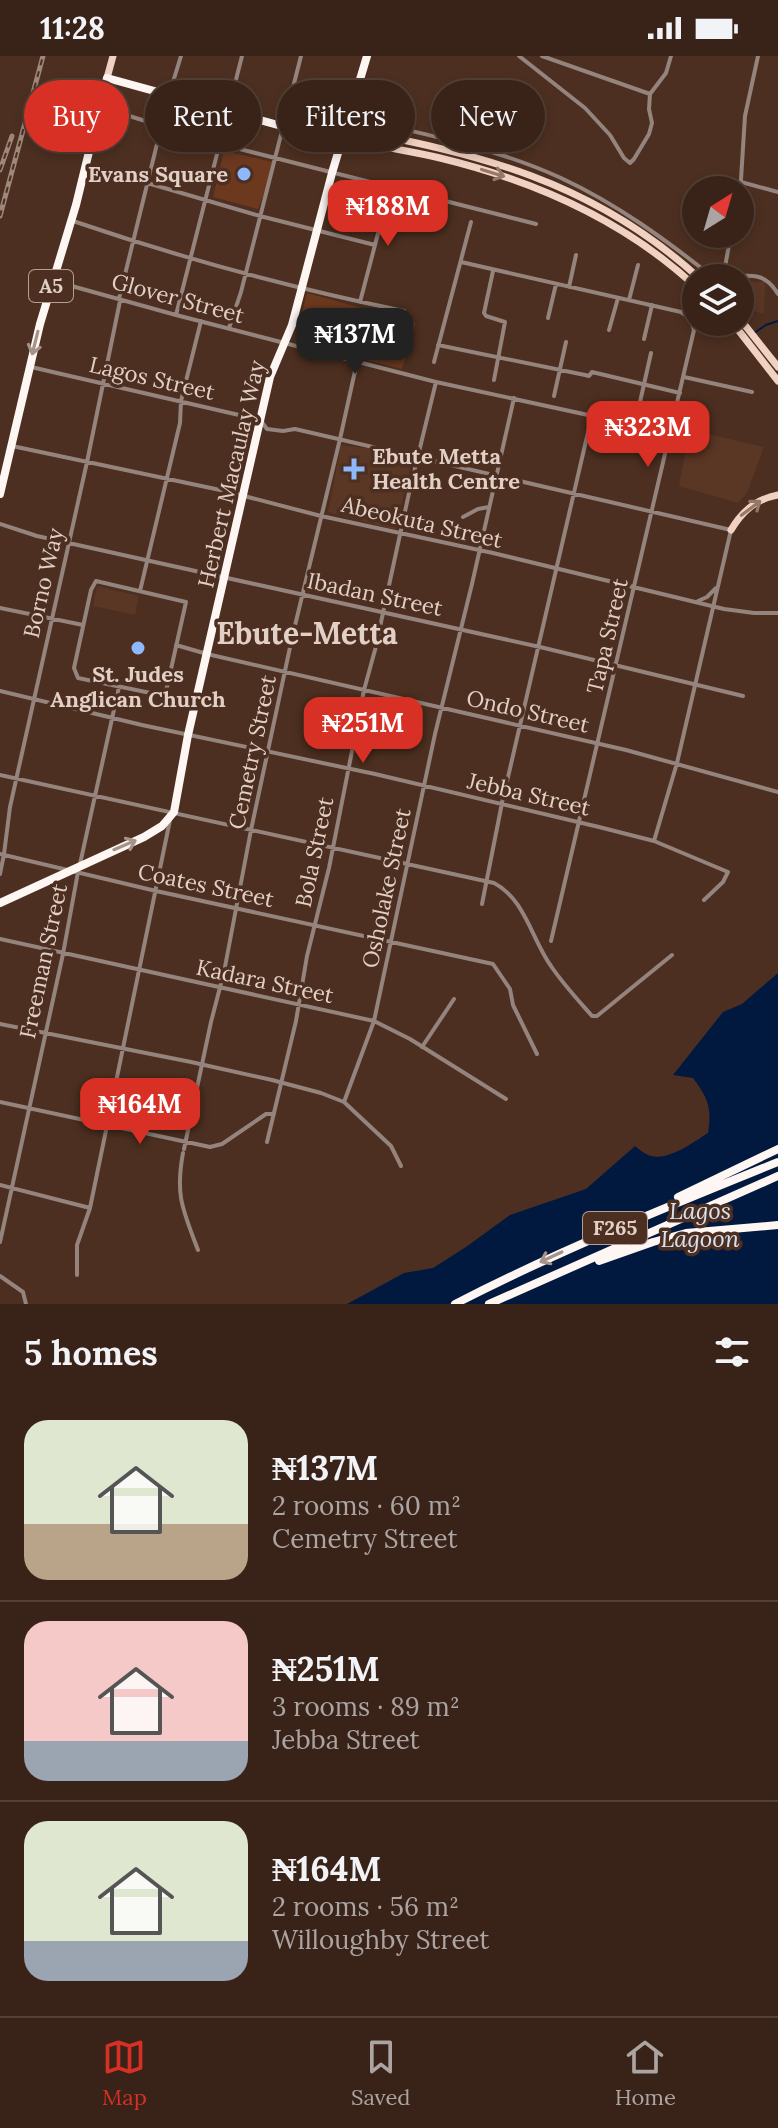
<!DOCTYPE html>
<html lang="en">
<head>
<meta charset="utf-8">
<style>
  body { margin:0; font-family:Lora,serif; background:#402b21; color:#f1f3f6; height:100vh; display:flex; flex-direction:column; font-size:30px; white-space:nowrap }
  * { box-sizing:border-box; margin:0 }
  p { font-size:26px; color:#aba4a2 }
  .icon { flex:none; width:44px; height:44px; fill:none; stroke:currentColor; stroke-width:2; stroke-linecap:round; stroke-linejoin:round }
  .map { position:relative; height:1248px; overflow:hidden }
  .side { display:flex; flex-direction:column; background:#392318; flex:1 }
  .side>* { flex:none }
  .guide { position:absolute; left:24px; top:24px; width:730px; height:72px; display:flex; gap:16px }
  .needle { width:52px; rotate:37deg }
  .buttons { position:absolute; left:682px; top:120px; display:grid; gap:16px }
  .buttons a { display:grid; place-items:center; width:72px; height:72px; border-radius:50%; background:#392318; box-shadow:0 4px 12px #0003,0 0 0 2px #534037; font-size:40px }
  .price { position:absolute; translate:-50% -68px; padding:0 18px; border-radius:16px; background:#d93025; color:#fff; font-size:26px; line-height:52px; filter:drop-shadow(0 2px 4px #0008) }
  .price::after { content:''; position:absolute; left:50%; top:48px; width:24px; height:18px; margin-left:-12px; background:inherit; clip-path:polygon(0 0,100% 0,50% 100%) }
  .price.on { background:#222; color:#fff }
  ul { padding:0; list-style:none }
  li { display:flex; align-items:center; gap:24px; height:200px; padding:0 24px }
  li+li { border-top:2px solid #534037 }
  li span { display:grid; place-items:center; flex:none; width:224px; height:160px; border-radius:24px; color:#555 }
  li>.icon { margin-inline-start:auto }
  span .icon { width:96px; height:96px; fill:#fffc; stroke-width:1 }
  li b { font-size:34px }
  h2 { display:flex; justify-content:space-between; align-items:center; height:96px; padding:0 24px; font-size:34px }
  .chip { padding:0 28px; border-radius:36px; background:#392318; box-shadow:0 4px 12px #0003,0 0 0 2px #534037; font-size:28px; line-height:72px }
  .chip.on { background:#d93025; color:#fff }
  .status { display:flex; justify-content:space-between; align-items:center; height:56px; padding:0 40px; background:#392318; direction:ltr }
  .status svg { height:22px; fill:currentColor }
  .menu { display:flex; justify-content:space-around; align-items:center; height:112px; border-top:2px solid #534037; background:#392318; font-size:22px; color:#aba4a2 }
  .menu a { display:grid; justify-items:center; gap:4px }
  .menu .on { color:#d93025 }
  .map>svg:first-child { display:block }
  .built { fill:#5a3624 }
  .green { fill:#6c391f }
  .water { fill:#02193f }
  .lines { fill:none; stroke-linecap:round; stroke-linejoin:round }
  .stream { stroke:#02193f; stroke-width:2 }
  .street { stroke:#94847d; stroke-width:4 }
  .primary { stroke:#f1d1c1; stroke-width:7 }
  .highway { stroke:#fef6f3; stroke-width:8 }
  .rail-casing { stroke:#9e877b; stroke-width:5 }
  .rail { stroke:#4c2f20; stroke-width:2; stroke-dasharray:6; stroke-linecap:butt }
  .oneway { stroke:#967868 }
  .oneway2 { stroke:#a5928a }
  .poi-dot { fill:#8db9fc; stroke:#4c2f20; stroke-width:3 }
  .labels { text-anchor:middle; stroke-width:7; stroke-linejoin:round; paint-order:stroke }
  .shield { fill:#4c2f20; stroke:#b59f94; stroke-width:2 }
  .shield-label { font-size:20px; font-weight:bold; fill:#e2cfc6 }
  .poi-label { font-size:22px; font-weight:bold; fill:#e2cfc6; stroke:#4c2f20; text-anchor:end }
  .street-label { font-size:22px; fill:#e2cfc6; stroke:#4c2f20 }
  .water-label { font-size:24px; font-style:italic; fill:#d6e1f2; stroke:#4c2f20 }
  .district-label { font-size:30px; font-weight:bold; fill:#e2cfc6; stroke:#4c2f20 }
</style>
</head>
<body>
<div class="status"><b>11:28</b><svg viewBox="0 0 49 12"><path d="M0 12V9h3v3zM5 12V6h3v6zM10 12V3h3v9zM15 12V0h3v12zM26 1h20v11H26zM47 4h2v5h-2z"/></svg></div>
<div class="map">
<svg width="778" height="1248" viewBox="0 0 778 1248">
  <rect width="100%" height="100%" fill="#4c2f20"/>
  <path class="built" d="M740,226H765L764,258L745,252L740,243Z
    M700,376L764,391L747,437L738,447L679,430L687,386Z
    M341,389L374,393L412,403L396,474L328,456Z
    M97,530L139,540L135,559L93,550Z"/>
  <path class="green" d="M224,95L273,106L267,130L258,153L213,141Z
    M307,237L416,267L402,313L295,286Z"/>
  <path class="water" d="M778,917V1248H347L404,1217L433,1212L466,1191L510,1159L586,1133L635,1090C639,1093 642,1096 646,1098C665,1108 692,1087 708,1077C712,1052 708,1042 693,1022L673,1019L723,956L742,948Z"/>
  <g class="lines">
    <path class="stream" d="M754,277L766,269L778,265"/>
    <path class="street" d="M519,0L585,52L610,79L624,102L630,107L634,103L649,78L652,67L649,53L650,38L666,17L671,0
      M542,0L650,38
      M100,51L220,88L536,168
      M350,61C420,77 496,92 561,122C617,148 666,184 714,222
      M86,109L260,160L375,189
      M741,126L778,136
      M740,139L745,60L758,0
      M73,165C181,202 292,232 404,255
      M461,206L681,256L690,262L694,274L551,885
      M493,215L484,257L486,260L505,266L494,324
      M723,221C748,220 764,214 778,238
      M723,222L731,178
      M55,223L68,229L176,259L436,326L671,377
      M569,231L576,199
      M119,243L169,39L181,0
      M629,244L638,209
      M360,246L390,132
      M176,259L242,0
      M548,262L556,228
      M229,272L241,236L301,0
      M609,274L618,242
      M644,283L652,249
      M438,289L585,319L589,320L592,316L680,337
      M434,306L471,166
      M31,311L239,359L261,365L267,373L283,375L295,373L731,474L677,707L654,785
      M684,321L752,336
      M554,340L566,286
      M638,355L651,297
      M12,390L225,435L321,460L493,497L724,553L754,557H778
      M463,461L478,453L489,451
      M0,468L37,480L540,591L743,640
      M96,525L186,546L165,640L78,622L74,612L91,534Z
      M140,535L180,367L181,345L201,265
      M698,545L707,541L716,532
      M0,552L83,569
      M176,589L207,598L626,694L778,736
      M0,635L142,669L375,718L599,771L654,785L728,816L723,826L704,844
      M0,719L494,827C525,843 532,884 551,910C563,928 578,944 592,960H597L672,899
      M0,798L156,835L493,908L510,933L513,949L537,998
      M80,808L119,631
      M0,818L4,798L10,751L87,406L120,245
      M482,848L502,747L592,359
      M0,883L374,965L410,983L506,1043
      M0,968L191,1006L272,1024L321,1037L344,1046L391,1090L401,1110
      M422,991L454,943
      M0,1046L210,1091L222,1088L266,1058H274
      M344,1046L374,965L435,678L472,528L514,342
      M267,1086L296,965L307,900L329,812L364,634L375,594L409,437L436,326
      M184,1093L211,966L224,916L251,774L292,582L340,383L357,306
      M183,1097C175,1140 183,1154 198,1194
      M0,1129L90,1152
      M0,1186L63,898L78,816
      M77,1219V1189L90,1152L170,764
      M0,1220L23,1236L26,1248"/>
    <path class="primary" d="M107,22L113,0
      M341,72C478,97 593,125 699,222
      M338,80C371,90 407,94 440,102C535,125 624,164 696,231
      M740,263L778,311
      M732,266L778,325
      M731,474C742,455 756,443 778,439"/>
    <path class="highway" d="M0,438L40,268L76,149L107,22L325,82L336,80L352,35
      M0,847L144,781L162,770L174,756L188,679L270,321L292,269L332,117L367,0
      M678,1141L778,1093
      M599,1205L653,1186L686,1177L778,1169
      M455,1248C560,1194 669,1150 778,1106
      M489,1248L778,1120"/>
    <defs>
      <path id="rail" d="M0,114L12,80
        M0,160L43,0"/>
    </defs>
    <use href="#rail" class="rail-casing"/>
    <use href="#rail" class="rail"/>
  </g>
  <defs><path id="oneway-shaft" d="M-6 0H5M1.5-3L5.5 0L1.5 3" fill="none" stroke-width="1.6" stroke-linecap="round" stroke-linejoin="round" transform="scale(2)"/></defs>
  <g class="oneway">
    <use href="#oneway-shaft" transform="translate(493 117) rotate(17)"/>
    <use href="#oneway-shaft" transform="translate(751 452) rotate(-37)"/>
  </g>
  <g class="oneway2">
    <use href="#oneway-shaft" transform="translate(35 287) rotate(104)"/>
    <use href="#oneway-shaft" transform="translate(125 789) rotate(-23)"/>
    <use href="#oneway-shaft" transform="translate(551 1201) rotate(155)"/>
  </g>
  <g class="poi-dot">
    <circle cx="244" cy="118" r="8"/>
    <path d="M350 401h8v8h8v8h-8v8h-8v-8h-8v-8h8z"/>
    <circle cx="138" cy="592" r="8"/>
  </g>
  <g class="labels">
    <g class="shield">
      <rect x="29" y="214" width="44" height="32" rx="6"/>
      <rect x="583" y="1156" width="64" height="32" rx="6"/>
    </g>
    <g class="shield-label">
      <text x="51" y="237">A5</text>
      <text x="615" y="1179">F265</text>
    </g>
    <g class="poi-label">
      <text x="228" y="126">Evans Square</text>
      <text x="372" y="408" text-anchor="start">Ebute Metta<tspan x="372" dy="25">Health Centre</tspan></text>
      <text x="138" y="626" text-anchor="middle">St. Judes<tspan x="138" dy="25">Anglican Church</tspan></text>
    </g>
    <g class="street-label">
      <text transform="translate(178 242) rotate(15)" y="8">Glover Street</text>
      <text transform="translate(152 322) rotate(13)" y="8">Lagos Street</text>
      <text transform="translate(231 418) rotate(-77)" y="8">Herbert Macaulay Way</text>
      <text transform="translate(422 466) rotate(13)" y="8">Abeokuta Street</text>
      <text transform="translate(43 527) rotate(-77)" y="8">Borno Way</text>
      <text transform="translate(375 538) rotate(12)" y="8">Ibadan Street</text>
      <text transform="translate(607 580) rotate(-77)" y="8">Tapa Street</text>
      <text transform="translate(528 655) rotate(13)" y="8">Ondo Street</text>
      <text transform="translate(252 696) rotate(-78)" y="8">Cemetry Street</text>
      <text transform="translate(529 738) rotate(13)" y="8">Jebba Street</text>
      <text transform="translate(314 796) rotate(-78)" y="8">Bola Street</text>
      <text transform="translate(206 829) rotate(12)" y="8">Coates Street</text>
      <text transform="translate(386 832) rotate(-78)" y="8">Osholake Street</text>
      <text transform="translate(43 905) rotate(-78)" y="8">Freeman Street</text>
      <text transform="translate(265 925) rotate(12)" y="8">Kadara Street</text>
    </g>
    <g class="water-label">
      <text x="700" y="1163">Lagos<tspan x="700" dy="28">Lagoon</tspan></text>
    </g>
    <g class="district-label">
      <text x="307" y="588">Ebute-Metta</text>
    </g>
  </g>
</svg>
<div class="buttons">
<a><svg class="needle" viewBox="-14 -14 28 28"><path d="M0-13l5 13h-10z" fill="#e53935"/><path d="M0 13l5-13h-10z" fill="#aba4a2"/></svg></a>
<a><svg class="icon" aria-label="layers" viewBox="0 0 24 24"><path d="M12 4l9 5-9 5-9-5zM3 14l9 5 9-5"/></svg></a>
</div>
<b class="price" style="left:388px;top:192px">₦188M</b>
<b class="price on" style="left:355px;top:320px">₦137M</b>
<b class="price" style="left:648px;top:413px">₦323M</b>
<b class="price" style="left:363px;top:709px">₦251M</b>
<b class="price" style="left:140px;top:1090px">₦164M</b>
<div class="guide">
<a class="chip on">Buy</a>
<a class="chip">Rent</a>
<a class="chip">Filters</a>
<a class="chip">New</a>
</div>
</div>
<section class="side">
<h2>5 homes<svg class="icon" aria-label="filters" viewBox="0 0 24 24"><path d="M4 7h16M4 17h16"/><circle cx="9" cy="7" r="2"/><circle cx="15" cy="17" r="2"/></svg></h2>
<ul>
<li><span style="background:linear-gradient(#dfe7d0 65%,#b9a48a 0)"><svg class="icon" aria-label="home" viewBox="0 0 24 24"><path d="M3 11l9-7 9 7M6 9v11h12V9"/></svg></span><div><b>₦137M</b><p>2 rooms · 60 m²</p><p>Cemetry Street</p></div></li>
<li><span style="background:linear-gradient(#f6c9c9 75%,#9aa5b1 0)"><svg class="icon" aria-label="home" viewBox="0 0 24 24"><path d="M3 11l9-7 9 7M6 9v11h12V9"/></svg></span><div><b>₦251M</b><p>3 rooms · 89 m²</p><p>Jebba Street</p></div></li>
<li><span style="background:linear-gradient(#dfe7d0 75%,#9aa5b1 0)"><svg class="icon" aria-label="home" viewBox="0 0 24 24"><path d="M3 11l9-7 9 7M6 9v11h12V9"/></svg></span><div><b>₦164M</b><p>2 rooms · 56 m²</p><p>Willoughby Street</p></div></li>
</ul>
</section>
<nav class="menu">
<a class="on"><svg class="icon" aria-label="map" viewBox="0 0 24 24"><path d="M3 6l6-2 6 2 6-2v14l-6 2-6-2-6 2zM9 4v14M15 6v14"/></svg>Map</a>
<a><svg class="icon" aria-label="saved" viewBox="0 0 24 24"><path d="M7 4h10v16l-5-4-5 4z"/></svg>Saved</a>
<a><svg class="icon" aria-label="home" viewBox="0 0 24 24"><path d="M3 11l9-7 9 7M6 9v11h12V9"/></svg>Home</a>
</nav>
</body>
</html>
